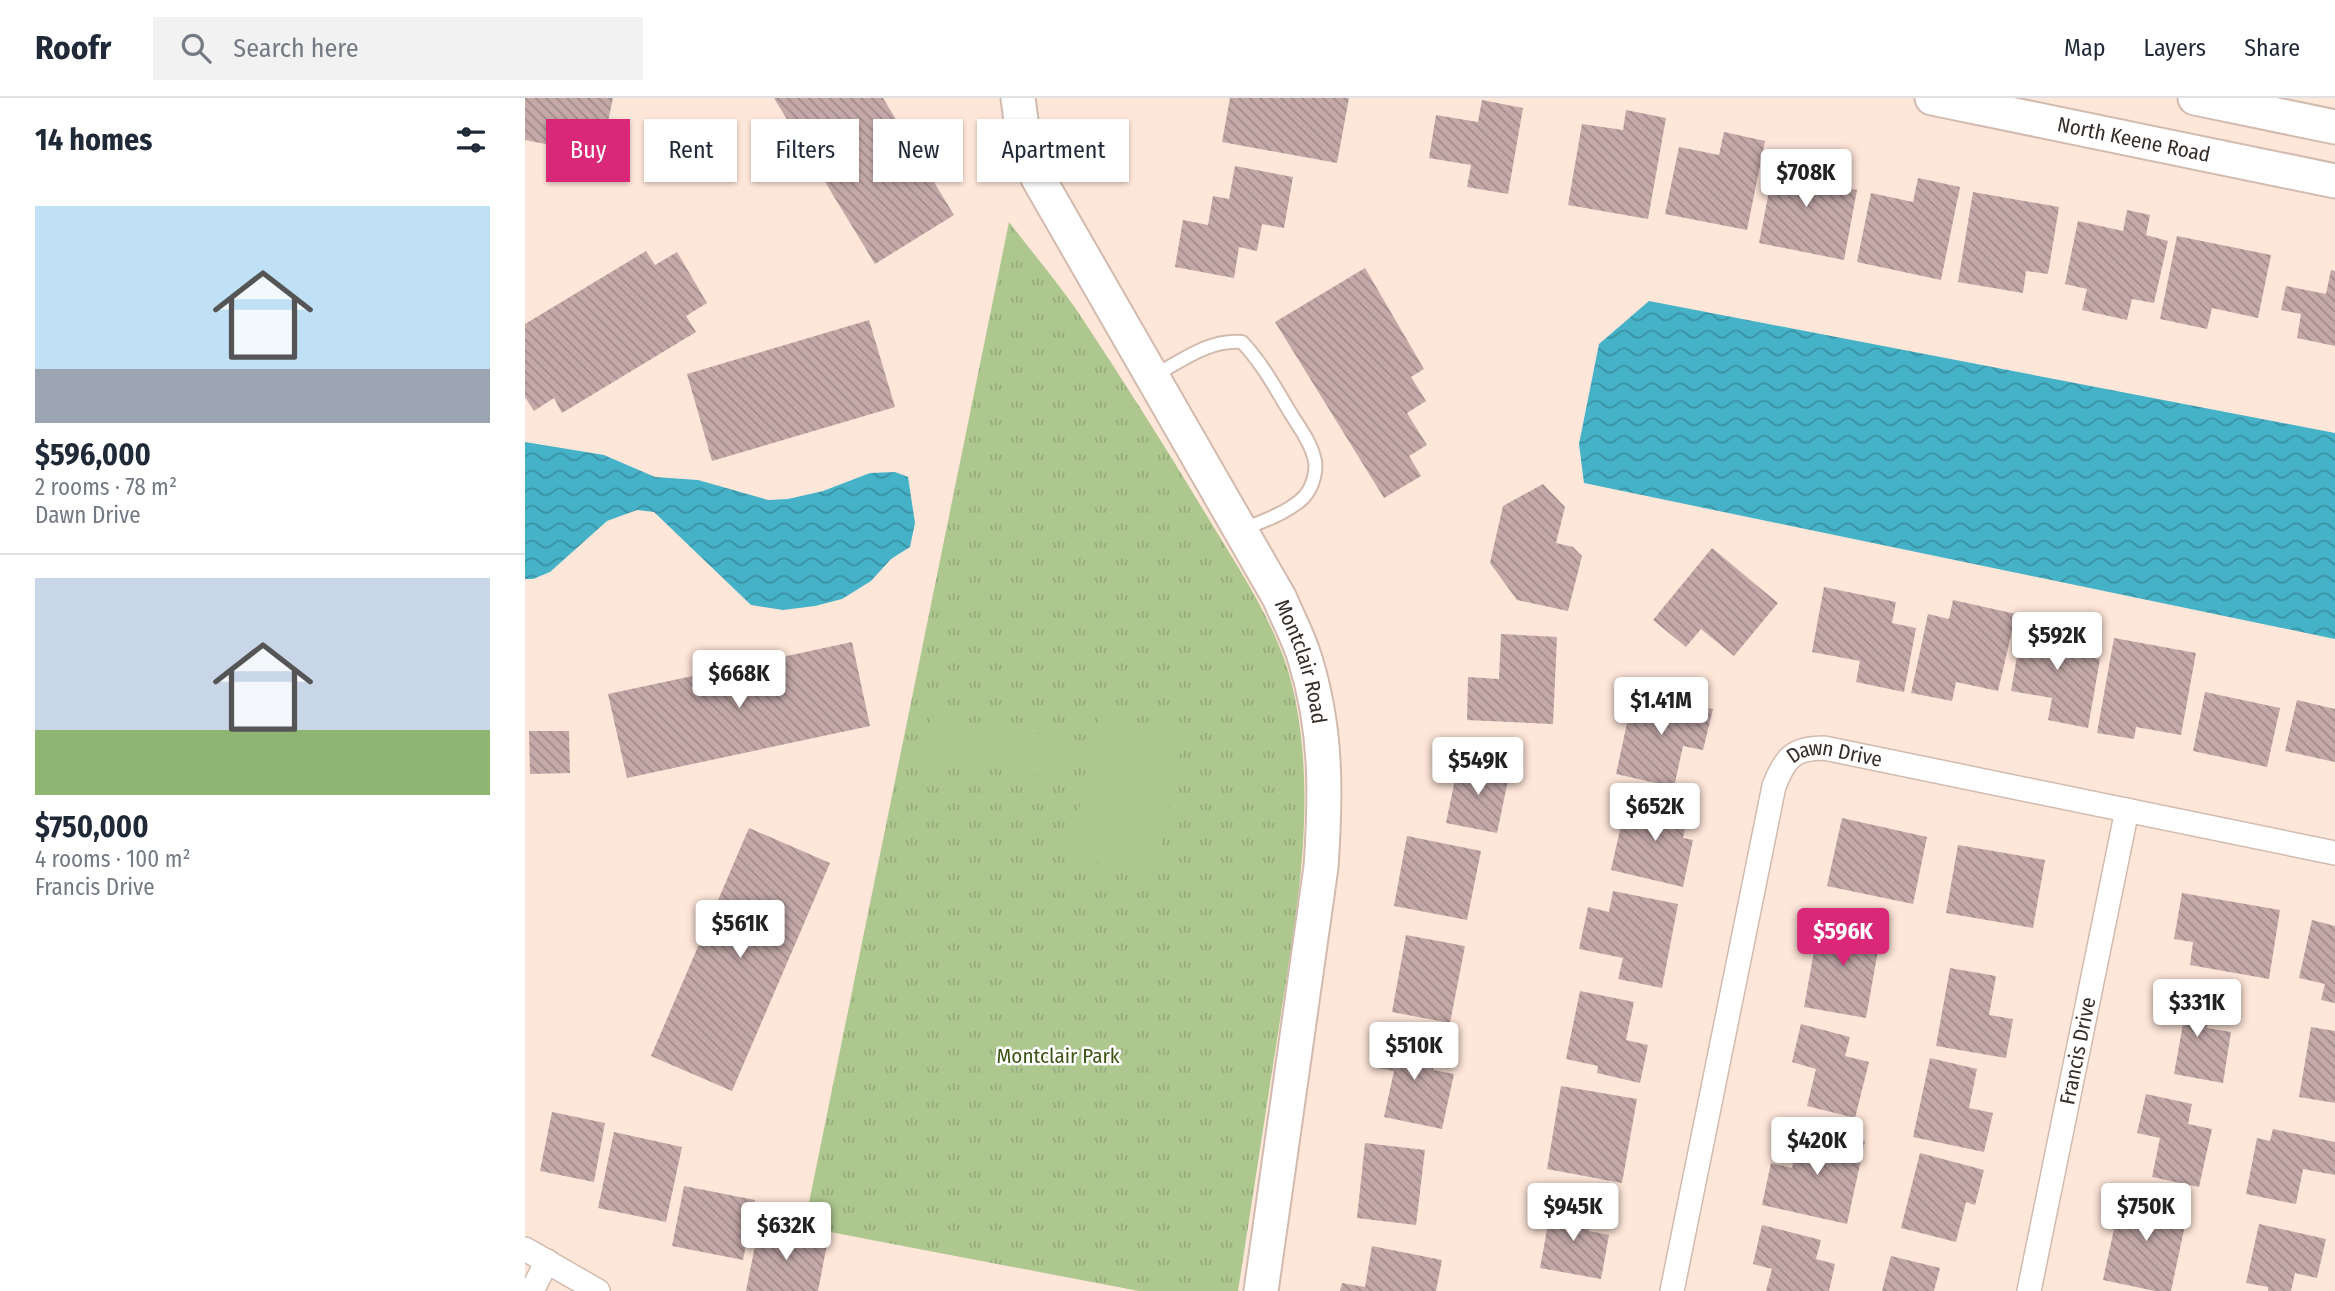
<!DOCTYPE html>
<html lang="en">
<head>
<meta charset="utf-8">
<style>
  body { margin:0; font-family:"Fira Sans Condensed",sans-serif; background:#f2f2f3; color:#1f2937; height:100vh; display:flex; flex-direction:column; font-size:26px; white-space:nowrap }
  * { box-sizing:border-box; margin:0 }
  p { font-size:23px; color:#747a83 }
  .icon { flex:none; width:38px; height:38px; fill:none; stroke:currentColor; stroke-width:2; stroke-linecap:round; stroke-linejoin:round }
  .map { position:relative; flex:1; overflow:hidden }
  .details { display:flex; flex-direction:column; background:#fff; width:525px }
  .details>* { flex:none }
  .guide { position:absolute; left:21px; top:21px; width:665px; height:63px; display:flex; gap:14px }
  .price { position:absolute; translate:-50% -60px; padding:0 16px; border-radius:7px; background:#fff; color:#222; font-size:23px; line-height:46px; filter:drop-shadow(0 2px 4px #0008) }
  .price::after { content:''; position:absolute; left:50%; top:42px; width:21px; height:16px; margin-left:-10px; background:inherit; clip-path:polygon(0 0,100% 0,50% 100%) }
  .price.on { background:#db2777; color:#fff }
  ul { padding:0; list-style:none }
  li { display:grid; align-content:center; gap:14px; height:371px; padding:0 35px }
  li+li { border-top:2px solid #e0e1e3 }
  li span { display:grid; place-items:center; height:217px; border-radius:0px; color:#555 }
  li>.icon { margin-inline-start:auto }
  span .icon { width:126px; height:126px; fill:#fffc; stroke-width:1 }
  li b { font-size:30px }
  h2 { display:flex; justify-content:space-between; align-items:center; height:84px; padding:0 35px; font-size:30px }
  .pill { padding:0 24px; border-radius:0px; background:#fff; box-shadow:0 2px 5px #0004; font-size:24px; line-height:63px }
  .pill.on { background:#db2777; color:#fff }
  header { display:flex; align-items:center; gap:42px; box-sizing:border-box; height:98px; padding:0 35px; background:#fff; border-bottom:2px solid #e0e1e3 }
  header strong { font-size:33px }
  nav { display:flex; gap:38px; margin-inline-start:auto; font-size:24px }
  .search { width:490px; height:63px; background:#f2f2f3; display:flex; align-items:center; gap:18px; box-sizing:border-box; padding:0 24px; border-radius:0px; color:#747a83; font-size:26px }
  main { display:flex; flex:1; min-height:0 }
  .map>svg:first-child { display:block }
  .grass { fill:url(#grass-tufts) }
  .garden { fill:#aec78f }
  .water { fill:url(#water-waves) }
  .building { fill:url(#building-back-hatch) }
  .lines { fill:none; stroke-linecap:round; stroke-linejoin:round }
  .lane-casing { stroke:#d2bbae; stroke-width:16 }
  .street-casing { stroke:#d2bbae; stroke-width:26 }
  .secondary-casing { stroke:#d2bbae; stroke-width:37 }
  .lane { stroke:#fff; stroke-width:12 }
  .street { stroke:#fff; stroke-width:23 }
  .secondary { stroke:#fff; stroke-width:33 }
  .labels { text-anchor:middle; stroke-width:5; stroke-linejoin:round; paint-order:stroke }
  .street-label { font-size:21px; fill:#352c27; stroke:#fff }
  .park-label { font-size:21px; fill:#3d5514; stroke:#fff }
</style>
</head>
<body>
<header>
<strong>Roofr</strong>
<div class="search"><svg class="icon" aria-label="search" viewBox="0 0 24 24"><circle cx="10" cy="10" r="6"/><path d="M15 15l6 6"/></svg>Search here</div>
<nav><a>Map</a><a>Layers</a><a>Share</a></nav>
</header>
<main>
<section class="details">
<h2>14 homes<svg class="icon" aria-label="filters" viewBox="0 0 24 24"><path d="M4 7h16M4 17h16"/><circle cx="9" cy="7" r="2"/><circle cx="15" cy="17" r="2"/></svg></h2>
<ul>
<li><span style="background:linear-gradient(#bfe0f5 75%,#9aa5b1 0)"><svg class="icon" aria-label="home" viewBox="0 0 24 24"><path d="M3 11l9-7 9 7M6 9v11h12V9"/></svg></span><div><b>$596,000</b><p>2 rooms · 78 m²</p><p>Dawn Drive</p></div></li>
<li><span style="background:linear-gradient(#c9d6e8 70%,#8fb573 0)"><svg class="icon" aria-label="home" viewBox="0 0 24 24"><path d="M3 11l9-7 9 7M6 9v11h12V9"/></svg></span><div><b>$750,000</b><p>4 rooms · 100 m²</p><p>Francis Drive</p></div></li>
</ul>
</section>
<div class="map">
<svg width="1810" height="1193" viewBox="0 0 1810 1193">
  <defs>
    <pattern id="grass-tufts" width="24" height="20" patternUnits="userSpaceOnUse" patternTransform="scale(1.75)"><rect width="24" height="20" fill="#aec78f"/><path d="M3 7l-1-3M5 7V3M7 7l1-3M15 17l-1-3M17 17v-4M19 17l1-3" fill="none" stroke="#96ab7b"/></pattern>
    <pattern id="water-waves" width="16" height="10" patternUnits="userSpaceOnUse" patternTransform="scale(1.75)"><rect width="16" height="10" fill="#45b2c8"/><path d="M0 5q4-4 8 0t8 0" fill="none" stroke="#3a91a2"/></pattern>
    <pattern id="building-back-hatch" width="6" height="6" patternUnits="userSpaceOnUse" patternTransform="scale(1.75)"><rect width="6" height="6" fill="#c4a9a8"/><path d="M-1 5l2 2M0 0l6 6M5-1l2 2" fill="none" stroke="#a08a89"/></pattern>
  </defs>
  <rect width="100%" height="100%" fill="#fee6d9"/>
  <path class="grass" d="M484,124C506,153 530,181 551,211C596,279 640,348 682,418C716,475 757,533 770,600C792,708 771,821 754,929C740,1017 727,1105 713,1193H614L279,1129Z"/>
  <path class="garden" d="M574,618L659,636L630,776L544,758Z
    M406,619L549,642L543,682L399,659Z"/>
  <path class="water" d="M1124,203L1810,335V541L1059,385L1054,346L1074,246Z
    M0,344L79,357L130,379L173,382L243,402L263,401L298,393L345,375L370,374L383,379L390,425L385,449L366,461L346,483L317,501L290,508L258,512L226,507L129,414L112,412L82,423L25,474L8,481H0Z"/>
  <path class="building" d="M0,0H88L76,57L0,42Z
    M249,0H358L429,117L350,166Z
    M705,0H824L812,65L697,44Z
    M957,2L998,10L983,96L942,89L946,67L904,60L911,17L953,24Z
    M1101,12L1141,20L1123,121L1043,107L1057,26L1098,32Z
    M1199,34L1240,43L1222,132L1140,116L1154,49L1194,57Z
    M1252,52L1295,60L1290,84L1332,92L1319,162L1234,145Z
    M710,68L768,79L759,130L737,126L732,153L714,149L709,180L650,169L658,122L683,127L688,98L704,101Z
    M1393,80L1435,89L1416,182L1332,164L1346,95L1388,104Z
    M1448,94L1534,109L1523,176L1501,173L1498,195L1433,184Z
    M1602,112L1625,117L1621,137L1643,143L1629,205L1607,201L1602,222L1557,212L1562,191L1540,186L1553,123L1598,133Z
    M1652,138L1746,157L1733,220L1687,210L1682,231L1635,221Z
    M121,153L130,167L152,154L182,205L161,218L171,234L37,315L29,300L9,313L0,299V226Z
    M840,170L899,271L886,279L901,303L882,315L902,347L884,358L896,378L859,400L750,224Z
    M1806,172L1810,173V248L1772,240L1776,216L1756,212L1761,188L1801,196Z
    M344,222L370,309L187,363L162,276Z
    M1018,386L1040,409L1031,445L1048,449L1057,458L1043,513L992,502L965,465L978,408Z
    M1187,450L1253,505L1209,558L1176,531L1161,549L1128,522Z
    M1299,489L1371,504L1367,525L1391,530L1379,594L1331,584L1335,563L1287,554Z
    M1428,502L1491,516L1473,593L1431,584L1427,603L1386,595L1403,516L1424,521Z
    M1498,524L1559,534L1554,558L1575,561L1563,630L1523,622L1527,600L1486,593Z
    M976,536L1032,539L1028,626L942,622L943,579L974,581Z
    M1589,540L1671,555L1656,637L1611,629L1609,641L1572,635Z
    M327,544L345,628L102,680L83,596Z
    M1109,593L1188,611L1178,652L1158,648L1149,689L1091,676Z
    M1680,594L1755,610L1742,669L1668,653Z
    M1772,602L1810,611V664L1760,653Z
    M4,633H44L45,675L5,676Z
    M934,662L985,673L972,735L921,725Z
    M1126,698L1165,707L1158,740L1168,742L1158,789L1086,772L1099,714L1122,719Z
    M1317,720L1402,739L1388,806L1302,788Z
    M224,730L305,765L207,993L126,958Z
    M882,738L956,753L942,822L869,808Z
    M1433,747L1520,762L1508,830L1421,815Z
    M1088,793L1153,806L1137,890L1093,881L1098,860L1054,851L1063,809L1084,814Z
    M1657,795L1755,812L1744,881L1665,867L1668,844L1649,841Z
    M1295,820L1357,830L1341,920L1279,909Z
    M1787,822L1810,828V905L1796,902L1800,886L1774,880Z
    M881,837L940,848L925,925L867,914Z
    M1425,870L1471,878L1464,917L1488,921L1481,960L1411,948Z
    M1055,893L1109,904L1101,942L1123,947L1115,985L1072,975L1073,968L1041,961Z
    M1638,896L1686,905L1682,930L1706,934L1698,985L1649,976L1658,926L1633,922Z
    M1276,926L1325,939L1320,958L1344,964L1330,1020L1282,1008L1291,971L1267,964Z
    M1786,929L1810,933V1005L1774,999Z
    M855,937L913,949L908,972L929,976L917,1031L859,1019L869,973L848,969Z
    M1405,960L1452,971L1444,1010L1468,1015L1459,1054L1388,1039Z
    M1036,988L1112,1001L1097,1085L1022,1071Z
    M1621,996L1667,1006L1663,1026L1687,1031L1674,1089L1627,1079L1635,1040L1612,1035Z
    M27,1014L80,1025L69,1084L15,1073Z
    M1276,1029L1340,1043L1322,1126L1237,1107L1246,1065L1267,1070Z
    M1748,1031L1810,1044V1077L1778,1071L1771,1106L1721,1096L1732,1040L1745,1043Z
    M89,1034L157,1049L141,1124L73,1110Z
    M840,1045L900,1052L891,1127L832,1120Z
    M1395,1055L1459,1072L1450,1107L1441,1104L1431,1144L1376,1130Z
    M159,1088L230,1102L218,1162L147,1148Z
    M1597,1094L1664,1108L1646,1193H1630L1578,1182Z
    M1027,1104L1067,1112L1064,1133L1084,1137L1076,1181L1015,1170Z
    M1734,1126L1801,1141L1792,1180L1770,1175L1766,1193H1743V1189L1721,1185Z
    M1237,1127L1296,1142L1291,1161L1310,1166L1304,1193H1241L1247,1171L1228,1166Z
    M234,1128L303,1141L293,1193H221Z
    M847,1148L917,1162L911,1193H815L817,1185L840,1189Z
    M1366,1158L1415,1170L1409,1193H1357Z"/>
  <g class="lines">
    <defs>
      <path id="lane" d="M627,279C656,263 684,241 717,244C737,265 751,291 766,316C774,329 785,343 789,359C793,371 788,389 779,399C763,415 737,423 717,432"/>
      <g id="street">
        <path d="M0,1151L73,1193"/>
        <path d="M7,1193L22,1163"/>
        <path id="s1" d="M1147,1193L1249,688C1260,660 1268,650 1299,650L1810,755"/>
        <path id="s2" d="M1504,1193L1602,712"/>
      </g>
      <g id="secondary">
        <path id="s3" d="M493,0L498,38L513,80L755,501C763,521 774,540 780,561C802,631 801,697 796,769L736,1193"/>
        <path id="s4" d="M1407,0L1810,83"/>
        <path d="M1670,0L1810,29"/>
      </g>
    </defs>
    <use href="#lane" class="lane-casing"/>
    <use href="#street" class="street-casing"/>
    <use href="#secondary" class="secondary-casing"/>
    <use href="#lane" class="lane"/>
    <use href="#street" class="street"/>
    <use href="#secondary" class="secondary"/>
  </g>
  <g class="labels">
    <g class="street-label">
      <text dy="7" stroke="none"><textPath href="#s4" startOffset="206">North Keene Road</textPath></text>
      <text dy="7" stroke="none"><textPath href="#s3" startOffset="635">Montclair Road</textPath></text>
      <text dy="7" stroke="none"><textPath href="#s1" startOffset="595">Dawn Drive</textPath></text>
      <text dy="7" stroke="none"><textPath href="#s2" startOffset="245">Francis Drive</textPath></text>
    </g>
    <g class="park-label">
      <text x="533" y="965">Montclair Park</text>
    </g>
  </g>
</svg>
<b class="price" style="left:1281px;top:111px">$708K</b>
<b class="price" style="left:1532px;top:574px">$592K</b>
<b class="price" style="left:214px;top:612px">$668K</b>
<b class="price" style="left:1136px;top:639px">$1.41M</b>
<b class="price" style="left:953px;top:699px">$549K</b>
<b class="price" style="left:1130px;top:745px">$652K</b>
<b class="price" style="left:215px;top:862px">$561K</b>
<b class="price on" style="left:1318px;top:870px">$596K</b>
<b class="price" style="left:1672px;top:941px">$331K</b>
<b class="price" style="left:889px;top:984px">$510K</b>
<b class="price" style="left:1292px;top:1079px">$420K</b>
<b class="price" style="left:1048px;top:1145px">$945K</b>
<b class="price" style="left:1621px;top:1145px">$750K</b>
<b class="price" style="left:261px;top:1164px">$632K</b>
<div class="guide">
<a class="pill on">Buy</a>
<a class="pill">Rent</a>
<a class="pill">Filters</a>
<a class="pill">New</a>
<a class="pill">Apartment</a>
</div>
</div>
</main>
</body>
</html>
